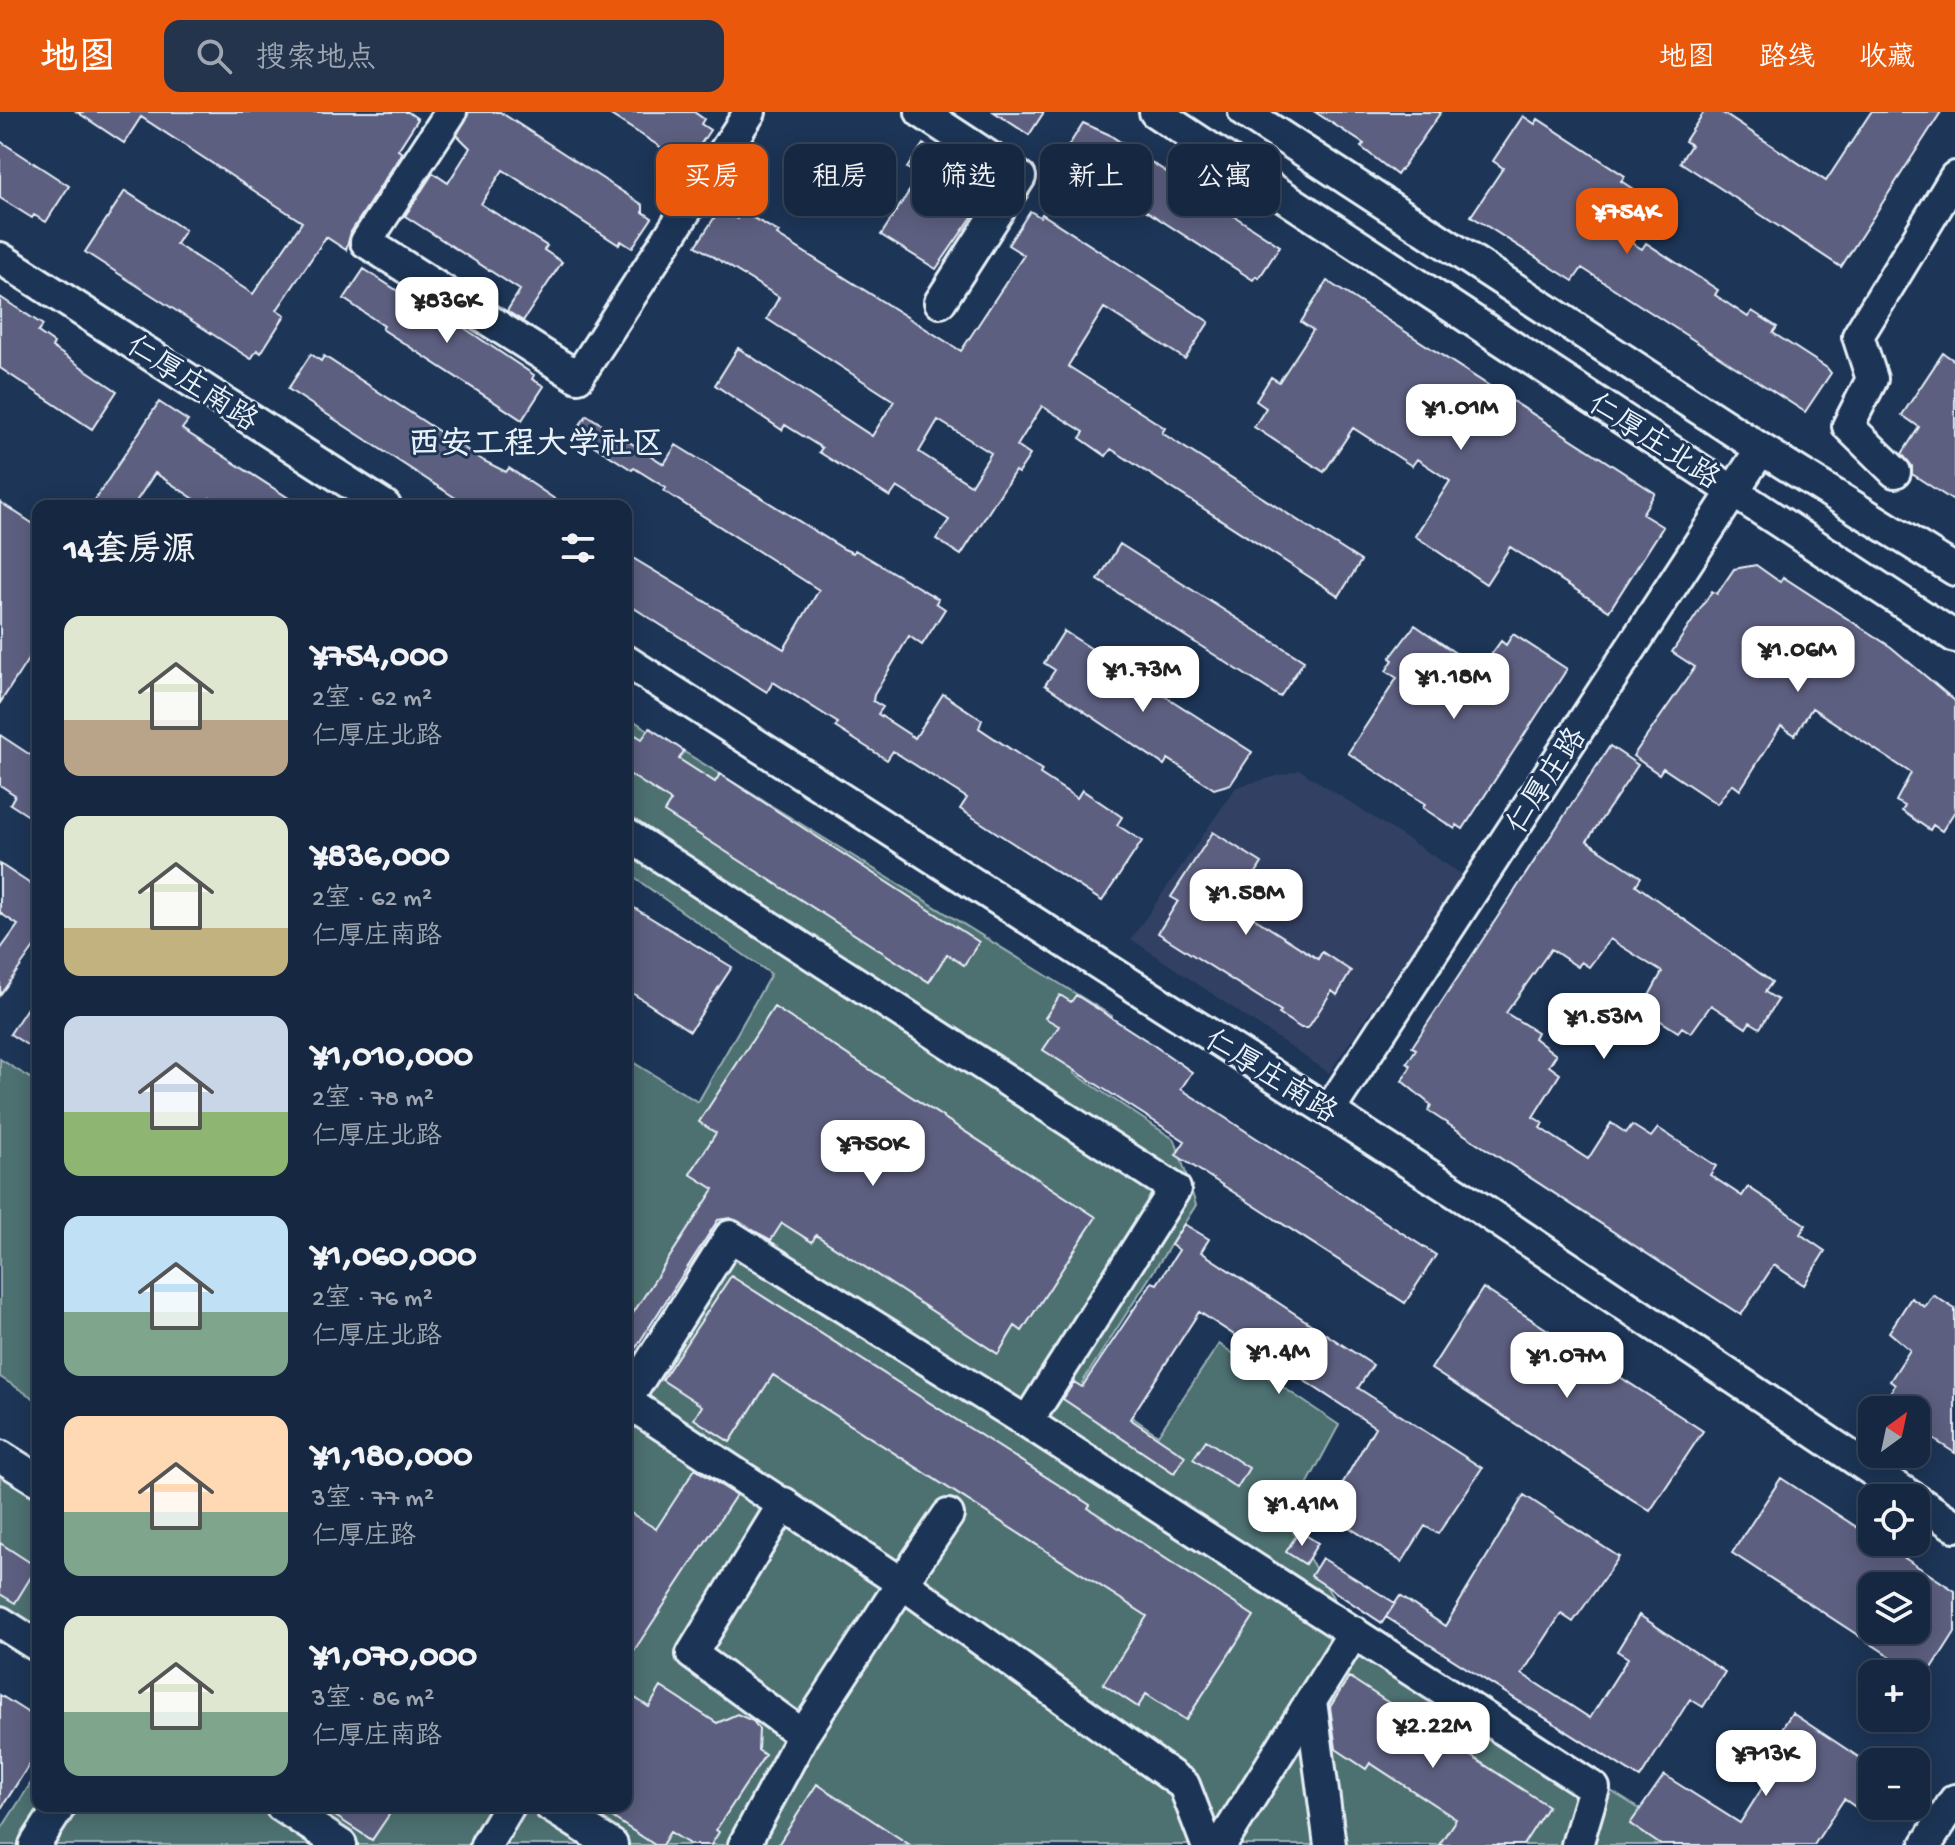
<!DOCTYPE html>
<html lang="zh">
<head>
<meta charset="utf-8">
<style>
  body { margin:0; font-family:"Gochi Hand","LXGW WenKai TC",sans-serif; background:#23344c; color:#f1f3f6; height:100vh; display:flex; flex-direction:column; font-size:30px; white-space:nowrap }
  * { box-sizing:border-box; margin:0 }
  p { font-size:26px; color:#9ea6b1 }
  .icon { flex:none; width:44px; height:44px; fill:none; stroke:currentColor; stroke-width:2; stroke-linecap:round; stroke-linejoin:round }
  .map { position:relative; flex:1; overflow:hidden }
  .panel { position:absolute; left:32px; top:388px; width:600px; height:1312px; display:flex; flex-direction:column; background:#162841; border-radius:16px; box-shadow:0 4px 20px #0003,0 0 0 2px #35445a }
  .panel>* { flex:none }
  .top-card { position:absolute; left:656px; top:32px; width:760px; height:72px; display:flex; gap:16px }
  .needle { width:52px; rotate:33deg }
  .buttons { position:absolute; left:1858px; top:1284px; display:grid; gap:16px }
  .buttons a { display:grid; place-items:center; width:72px; height:72px; border-radius:16px; background:#162841; box-shadow:0 4px 20px #0003,0 0 0 2px #35445a; font-size:40px }
  .price { position:absolute; translate:-50% -68px; padding:0 18px; border-radius:16px; background:#fff; color:#222; font-size:26px; line-height:52px; filter:drop-shadow(0 2px 4px #0008) }
  .price::after { content:''; position:absolute; left:50%; top:48px; width:24px; height:18px; margin-left:-12px; background:inherit; clip-path:polygon(0 0,100% 0,50% 100%) }
  .price.active { background:#ea580c; color:#fff }
  ul { padding:0; list-style:none }
  li { display:flex; align-items:center; gap:24px; height:200px; padding:0 32px }
  li span { display:grid; place-items:center; flex:none; width:224px; height:160px; border-radius:16px; color:#555 }
  li>.icon { margin-inline-start:auto }
  span .icon { width:96px; height:96px; fill:#fffc; stroke-width:1 }
  li b { font-size:34px }
  h2 { display:flex; justify-content:space-between; align-items:center; height:96px; padding:0 32px; font-size:34px }
  .pill { padding:0 28px; border-radius:16px; background:#162841; box-shadow:0 4px 20px #0003,0 0 0 2px #35445a; font-size:28px; line-height:72px }
  .pill.active { background:#ea580c; color:#fff }
  header { display:flex; align-items:center; gap:48px; box-sizing:border-box; height:112px; padding:0 40px; background:#ea580c; color:#fff }
  header strong { font-size:38px }
  nav { display:flex; gap:44px; margin-inline-start:auto; font-size:28px }
  .search { width:560px; height:72px; background:#23344c; display:flex; align-items:center; gap:20px; box-sizing:border-box; padding:0 28px; border-radius:16px; color:#9ea6b1; font-size:30px }
  .map>svg:first-child { display:block }
  .built { fill:#304163 }
  .green { fill:#4e7071; stroke:#9bb0b4; stroke-width:2 }
  .building { fill:#5d5e80; stroke:#e8f1f8; stroke-width:2; fill-rule:evenodd }
  .lines { fill:none; stroke-linecap:round; stroke-linejoin:round }
  .minor-casing { stroke:#e8f1f8; stroke-width:36 }
  .minor { stroke:#1d3557; stroke-width:30 }
  .labels { text-anchor:middle; stroke-width:6; stroke-linejoin:round; paint-order:stroke }
  .street-label { font-size:30px; fill:#e8f1f8; stroke:#1d3557 }
  .neighbourhood-label { font-size:32px; font-weight:bold; fill:#e8f1f8; stroke:#1d3557 }
</style>
</head>
<body>
<header>
<strong>地图</strong>
<div class="search"><svg class="icon" aria-label="search" viewBox="0 0 24 24"><circle cx="10" cy="10" r="6"/><path d="M15 15l6 6"/></svg>搜索地点</div>
<nav><a>地图</a><a>路线</a><a>收藏</a></nav>
</header>
<div class="map">
<svg width="1955" height="1733" viewBox="0 0 1955 1733">
  <rect width="100%" height="100%" fill="#1d3557"/>
  <filter id="ink" filterUnits="userSpaceOnUse"><feTurbulence type="fractalNoise" baseFrequency=".0125" numOctaves="2"/><feDisplacementMap in="SourceGraphic" scale="16" xChannelSelector="R" yChannelSelector="G"/><feConvolveMatrix kernelMatrix="1 2 1 2 8 2 1 2 1" color-interpolation-filters="sRGB"/></filter>
  <g filter="url(#ink)">
    <path class="built" d="M1300,658L1463,763L1329,961L1131,827L1236,675Z"/>
    <path class="green" d="M626,604L1112,904L1074,961L1175,1028L1196,1093L1082,1271L1158,1323L1219,1232L1339,1313L1287,1410L1354,1520L1698,1733H605L545,1694H626V1304L779,1072L736,1045L626,1217V946L698,990L771,862L626,760Z
      M0,947L38,971V1289L0,1265Z
      M0,1346L38,1371V1536L0,1511Z
      M38,1660V1694H536L596,1733H0V1719Z"/>
    <path class="building" d="M77,0H408L418,7L398,38L402,41L351,120L346,138L326,125L277,198L285,203L261,241L257,238L251,247L85,140L125,79L185,118L176,132L253,182L302,110L141,5L124,31Z
      M469,0H500L643,93V100L652,106L632,136L621,129L619,133L503,58L481,92L547,134L544,138L562,150L523,209L507,199L520,178L405,104L433,61L448,71L470,36L457,23Z
      M606,0H694L704,7L701,12L710,18L690,48L679,41L676,45Z
      M994,0H1044L1029,23Z
      M1315,0H1441L1397,63L1361,35L1364,32Z
      M1704,0H1721L1826,69L1871,0H1941L1841,155L1680,50L1691,33L1685,29Z
      M1523,4L1535,12L1538,7L1625,64L1621,69L1633,77L1607,116L1642,137L1646,131L1718,178L1715,183L1748,205L1752,199L1777,215L1773,221L1827,256L1831,261L1805,300L1582,156L1573,169L1471,104L1503,56L1493,49Z
      M1083,11L1108,22L1280,134L1259,166L1256,164L1253,168L1062,44Z
      M0,29L69,74L46,110L34,103L32,106L0,86Z
      M923,32L992,76L936,157L881,123L919,64L907,56Z
      M720,97L737,107L742,100L779,120L777,123L961,239L1024,143L1008,133L1030,99L1040,105L1042,102L1209,210L1185,247L1104,196L1068,254L1165,316L1162,321L1361,449L1339,484L1119,342L1111,337L1106,344L1080,326L1084,320L1042,294L1017,334L1030,343L1018,361L1015,359L961,443L936,427L949,408L897,375L890,385L819,340L822,336L785,313L782,318L715,273L738,236L872,324L894,289L767,207L779,185L696,134ZM938,308L991,341L971,373L919,340Z
      M364,157L424,196L427,191L534,263L532,267L544,274L522,308L382,217L384,214L344,187Z
      M1327,169L1655,381L1642,402L1663,415L1609,499L1510,435L1486,472L1415,424L1450,369L1417,347L1412,354L1353,316L1324,360L1254,315L1266,296L1256,289L1271,265L1279,270L1313,218L1301,210Z
      M0,185L43,213L38,220L54,231L52,235L117,279L92,317L0,256Z
      M1943,241L1955,249V390L1912,362V354L1902,342L1919,315L1902,303Z
      M311,242L321,249L324,244L484,349L506,360L509,356L565,394H468L288,277Z
      M159,290L188,309L182,317L301,394H222L210,386L205,394L155,361L133,394H91Z
      M587,303L664,352L676,333L844,437L853,441L855,438L938,487L936,491L945,497L922,533L909,524L874,583L873,589L883,595L878,602L915,626L943,582L982,608L979,616L1042,658L1040,662L1077,686L1082,678L1122,705L1117,713L1142,729L1102,789L960,697L967,686L893,639L887,648L835,615L838,611L773,570L767,580L626,491V442L784,537L819,478L664,379L666,376L634,356L632,358L574,321Z
      M0,390L38,415V532L0,591Z
      M1120,432L1304,549L1280,585L1098,468Z
      M1756,453L1780,470L1783,465L1891,535L1955,589V699L1942,719L1933,713L1930,718L1902,699L1905,694L1896,689L1911,661L1812,596L1795,623L1781,614L1740,678L1732,672L1717,692L1663,656L1659,662L1633,644L1695,555L1672,540L1712,479L1717,482L1734,457Z
      M1415,513L1480,558L1501,529L1506,533L1513,522L1567,557L1463,717L1457,713L1455,717L1423,696L1425,692L1348,641L1397,566L1386,559L1393,548L1390,546Z
      M1064,519L1252,640L1231,672L1214,677L1168,647L1164,653L1045,573L1055,558L1044,551Z
      M650,616L684,639L679,647L715,670L720,662L979,830L964,853L947,842L929,870L664,700L671,689L626,660V617L642,627Z
      M0,623L38,648V710L10,692L15,683L0,673Z
      M1610,634L1638,653L1587,729L1641,765L1636,773L1772,870L1765,880L1778,888L1760,916L1750,910L1746,916L1711,893L1691,921L1682,915L1678,920L1650,902L1653,896L1645,891L1662,860L1610,827L1589,855L1581,850L1578,855L1551,837L1506,901L1537,920L1534,926L1556,943L1549,954L1560,962L1533,1005L1543,1011L1540,1016L1588,1047L1611,1011L1626,1021L1632,1013L1651,1025L1658,1016L1716,1054L1710,1063L1742,1084L1748,1075L1806,1113L1800,1122L1825,1139L1804,1173L1774,1153L1741,1203L1428,999L1431,993L1402,969L1411,954L1407,951L1416,937L1412,935Z
      M1213,720L1262,751L1235,794L1318,847L1322,840L1351,859L1337,883L1332,879L1308,916H1301L1279,902L1281,899L1158,821L1178,789L1171,785Z
      M0,752L38,777V830L0,883V838L18,813L0,801Z
      M626,791L732,855L690,919L626,877Z
      M38,879V940L10,922Z
      M1060,883L1071,890L1076,883L1149,930L1192,960L1181,977L1436,1143L1405,1191L1176,1043L1185,1029L1043,938L1059,914L1045,906Z
      M774,895L1096,1105L1022,1219L1015,1214L998,1242L816,1123L812,1130L782,1111L771,1128L730,1106L718,1108L626,1251V1212L714,1077L690,1062L716,1021L699,1010Z
      M1184,1112L1209,1127L1201,1140L1373,1253L1358,1276L1482,1356L1438,1422L1425,1414L1402,1450L1326,1400L1375,1315L1199,1200L1130,1307L1185,1344L1174,1361L1063,1287L1074,1270L1082,1275L1152,1170L1157,1172L1179,1138L1171,1133Z
      M731,1164L1090,1393L1088,1396L1254,1504L1186,1608L1146,1582L1138,1595L1103,1572L1147,1504L773,1263L730,1330L694,1307L702,1294L662,1268Z
      M1483,1176L1703,1319L1650,1399L1431,1257Z
      M1933,1183L1955,1197V1341L1916,1316V1298H1880L1895,1273L1890,1269L1910,1238L1889,1220L1911,1186L1925,1195Z
      M1206,1328L1249,1356L1237,1376L1193,1347Z
      M695,1357L736,1383L626,1551V1398L656,1417Z
      M1781,1366L1872,1425V1430H1880L1955,1479V1520L1925,1567L1732,1441ZM1872,1474H1916V1518H1872Z
      M1524,1383L1619,1445L1573,1510L1561,1502L1522,1562L1590,1606L1628,1546L1617,1539L1639,1503L1725,1560L1703,1595L1690,1587L1640,1666L1386,1505L1400,1484L1445,1514Z
      M1299,1419L1318,1431L1305,1452L1286,1440Z
      M0,1431L37,1455L15,1491L0,1482Z
      M1322,1446L1395,1491L1382,1511L1311,1464Z
      M1349,1565L1548,1694L1523,1733H1439L1456,1707L1370,1651L1366,1657L1336,1637L1330,1595Z
      M661,1575L717,1611L737,1602L753,1609L759,1617L758,1638L765,1643L716,1718L719,1720L711,1733H691L670,1720L662,1733H655L595,1694H626V1580L649,1595Z
      M0,1583L38,1607V1639L0,1698Z
      M1792,1601L1872,1654V1673L1857,1696L1844,1687L1814,1733H1661L1630,1712L1664,1663L1740,1711L1781,1646L1768,1638Z
      M817,1672L910,1733H778Z
      M320,1694H395L372,1728Z"/>
    <g class="lines">
      <defs>
        <path id="minor" d="M451,0L366,130L578,265L750,0
          M921,0L1020,65L940,190
          M1155,0L1955,525
          M1244,0L1761,337L1955,458
          M0,146L385,394
          M1895,360L1848,314L1872,267L1858,224L1955,65
          M626,549L1474,1092L1913,1386
          M626,722L1175,1077L1027,1310L730,1124L626,1289
          M1329,999L1761,337
          M626,1289L902,1471L803,1623L744,1733
          M1027,1310L1594,1676L1577,1733
          M0,1344L38,1368
          M1916,1388L1955,1414
          M784,1391L692,1542L803,1623
          M948,1403L902,1471L1184,1673L1207,1733
          M0,1510L38,1534
          M1311,1589L1330,1733
          M281,1694L341,1733
          M550,1694L612,1733
          M35,1733L60,1694
          M486,1733L509,1694
          M1221,1733L1354,1520
          M1926,1733L1955,1688"/>
      </defs>
      <use href="#minor" class="minor-casing"/>
      <use href="#minor" class="minor"/>
    </g>
  </g>
  <g class="labels">
    <g class="street-label">
      <text transform="translate(193 270) rotate(33)" y="10">仁厚庄南路</text>
      <text transform="translate(1655 328) rotate(33)" y="10">仁厚庄北路</text>
      <text transform="translate(1545 668) rotate(-57)" y="10">仁厚庄路</text>
      <text transform="translate(1272 963) rotate(32)" y="10">仁厚庄南路</text>
    </g>
    <g class="neighbourhood-label">
      <text x="536" y="341">西安工程大学社区</text>
    </g>
  </g>
</svg>
<div class="buttons">
<a><svg class="needle" viewBox="-14 -14 28 28"><path d="M0-13l5 13h-10z" fill="#e53935"/><path d="M0 13l5-13h-10z" fill="#9ea6b1"/></svg></a>
<a><svg class="icon" aria-label="locate" viewBox="0 0 24 24"><circle cx="12" cy="12" r="6"/><path d="M12 2v4M12 18v4M2 12h4M18 12h4"/></svg></a>
<a><svg class="icon" aria-label="layers" viewBox="0 0 24 24"><path d="M12 4l9 5-9 5-9-5zM3 14l9 5 9-5"/></svg></a>
<a>+</a>
<a>−</a>
</div>
<b class="price active" style="left:1627px;top:144px">¥754K</b>
<b class="price" style="left:447px;top:233px">¥836K</b>
<b class="price" style="left:1461px;top:340px">¥1.01M</b>
<b class="price" style="left:1798px;top:582px">¥1.06M</b>
<b class="price" style="left:1143px;top:602px">¥1.73M</b>
<b class="price" style="left:1454px;top:609px">¥1.18M</b>
<b class="price" style="left:1246px;top:825px">¥1.58M</b>
<b class="price" style="left:1604px;top:949px">¥1.53M</b>
<b class="price" style="left:873px;top:1076px">¥750K</b>
<b class="price" style="left:1279px;top:1284px">¥1.4M</b>
<b class="price" style="left:1567px;top:1288px">¥1.07M</b>
<b class="price" style="left:1302px;top:1436px">¥1.41M</b>
<b class="price" style="left:1433px;top:1658px">¥2.22M</b>
<b class="price" style="left:1766px;top:1686px">¥713K</b>
<div class="top-card">
<a class="pill active">买房</a>
<a class="pill">租房</a>
<a class="pill">筛选</a>
<a class="pill">新上</a>
<a class="pill">公寓</a>
</div>
<section class="panel">
<h2>14套房源<svg class="icon" aria-label="filters" viewBox="0 0 24 24"><path d="M4 7h16M4 17h16"/><circle cx="9" cy="7" r="2"/><circle cx="15" cy="17" r="2"/></svg></h2>
<ul>
<li><span style="background:linear-gradient(#dfe7d0 65%,#b9a48a 0)"><svg class="icon" aria-label="home" viewBox="0 0 24 24"><path d="M3 11l9-7 9 7M6 9v11h12V9"/></svg></span><div><b>¥754,000</b><p>2室 · 62 m²</p><p>仁厚庄北路</p></div></li>
<li><span style="background:linear-gradient(#dfe7d0 70%,#c2b280 0)"><svg class="icon" aria-label="home" viewBox="0 0 24 24"><path d="M3 11l9-7 9 7M6 9v11h12V9"/></svg></span><div><b>¥836,000</b><p>2室 · 62 m²</p><p>仁厚庄南路</p></div></li>
<li><span style="background:linear-gradient(#c9d6e8 60%,#8fb573 0)"><svg class="icon" aria-label="home" viewBox="0 0 24 24"><path d="M3 11l9-7 9 7M6 9v11h12V9"/></svg></span><div><b>¥1,010,000</b><p>2室 · 78 m²</p><p>仁厚庄北路</p></div></li>
<li><span style="background:linear-gradient(#bfe0f5 60%,#7fa58c 0)"><svg class="icon" aria-label="home" viewBox="0 0 24 24"><path d="M3 11l9-7 9 7M6 9v11h12V9"/></svg></span><div><b>¥1,060,000</b><p>2室 · 76 m²</p><p>仁厚庄北路</p></div></li>
<li><span style="background:linear-gradient(#ffd9b3 60%,#7fa58c 0)"><svg class="icon" aria-label="home" viewBox="0 0 24 24"><path d="M3 11l9-7 9 7M6 9v11h12V9"/></svg></span><div><b>¥1,180,000</b><p>3室 · 77 m²</p><p>仁厚庄路</p></div></li>
<li><span style="background:linear-gradient(#dfe7d0 60%,#7fa58c 0)"><svg class="icon" aria-label="home" viewBox="0 0 24 24"><path d="M3 11l9-7 9 7M6 9v11h12V9"/></svg></span><div><b>¥1,070,000</b><p>3室 · 86 m²</p><p>仁厚庄南路</p></div></li>
</ul>
</section>
</div>
</body>
</html>
